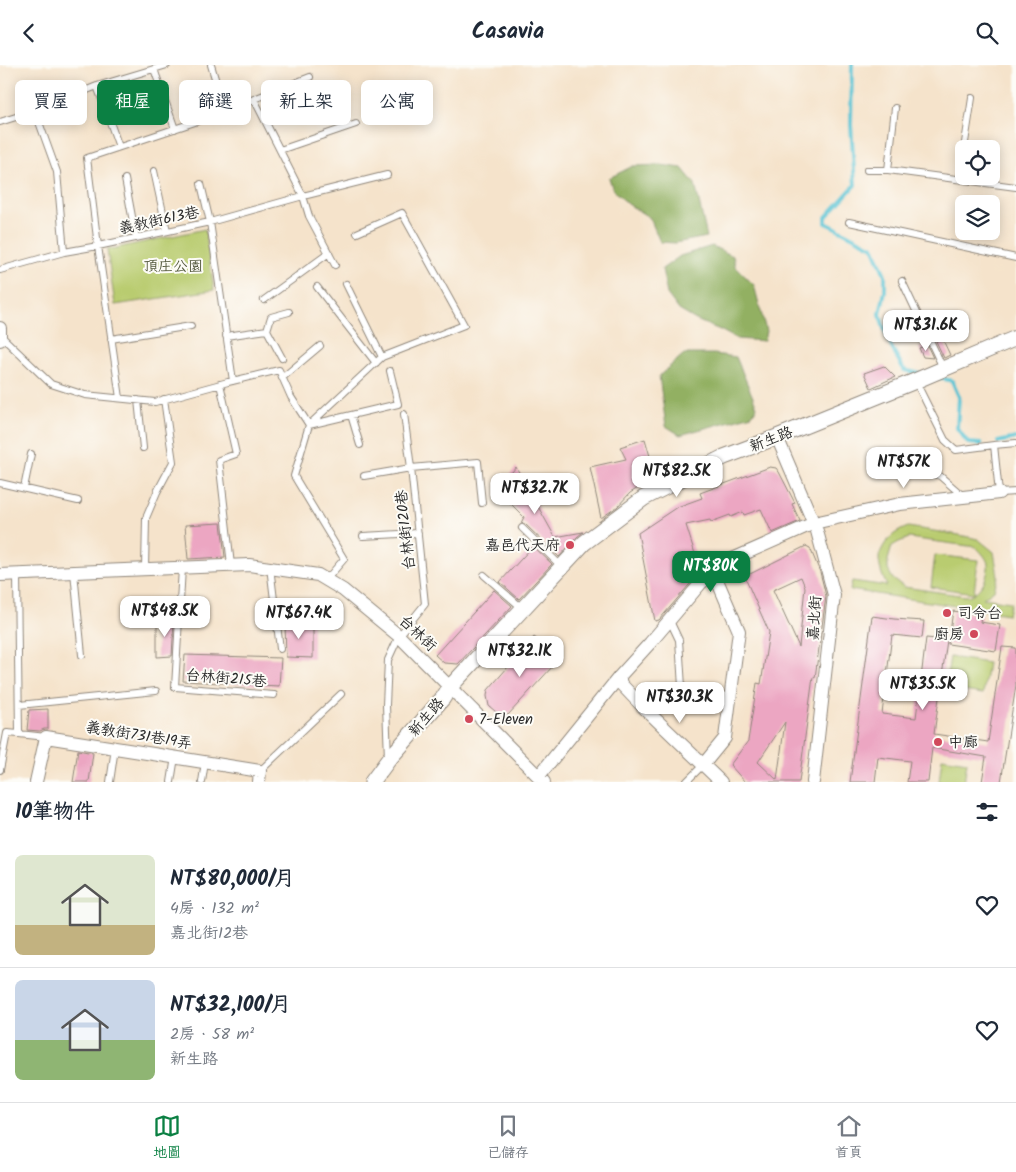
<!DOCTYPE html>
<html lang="zh-TW">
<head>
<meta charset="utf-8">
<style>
  body { margin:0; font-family:Kalam,"LXGW WenKai TC",sans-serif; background:#f2f2f3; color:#1f2937; height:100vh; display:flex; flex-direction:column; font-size:19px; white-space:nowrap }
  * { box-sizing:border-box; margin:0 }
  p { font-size:16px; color:#747a83 }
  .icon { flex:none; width:28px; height:28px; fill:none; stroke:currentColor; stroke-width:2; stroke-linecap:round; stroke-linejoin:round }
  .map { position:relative; height:717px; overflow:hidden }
  .side { display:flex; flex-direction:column; background:#fff; flex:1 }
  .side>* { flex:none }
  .top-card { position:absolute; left:15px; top:15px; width:500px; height:45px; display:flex; gap:10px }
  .buttons { position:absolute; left:955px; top:75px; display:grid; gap:10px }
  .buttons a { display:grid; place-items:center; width:45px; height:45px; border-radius:8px; background:#fff; box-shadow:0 2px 12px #0003; font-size:25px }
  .price { position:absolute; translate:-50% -42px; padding:0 11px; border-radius:10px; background:#fff; color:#222; font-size:16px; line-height:32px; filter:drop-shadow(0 1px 2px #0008) }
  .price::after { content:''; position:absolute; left:50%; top:30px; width:15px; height:11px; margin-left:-8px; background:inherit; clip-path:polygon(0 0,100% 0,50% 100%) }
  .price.selected { background:#0b8043; color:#fff }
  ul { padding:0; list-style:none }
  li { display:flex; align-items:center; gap:15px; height:125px; padding:0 15px }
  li+li { border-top:1px solid #e0e1e3 }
  li span { display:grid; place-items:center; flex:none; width:140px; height:100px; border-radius:8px; color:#555 }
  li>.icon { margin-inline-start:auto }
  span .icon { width:60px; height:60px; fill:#fffc; stroke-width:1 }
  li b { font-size:21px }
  h2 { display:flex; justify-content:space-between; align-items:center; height:60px; padding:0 15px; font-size:21px }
  .pill { padding:0 18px; border-radius:8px; background:#fff; box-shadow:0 2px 12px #0003; font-size:18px; line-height:45px }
  .pill.selected { background:#0b8043; color:#fff }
  header { display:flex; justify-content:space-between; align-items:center; height:65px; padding:0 15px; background:#fff; font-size:22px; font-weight:800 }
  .dock { display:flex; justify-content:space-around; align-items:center; height:70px; border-top:1px solid #e0e1e3; background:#fff; font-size:14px; color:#747a83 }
  .dock a { display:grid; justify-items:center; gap:2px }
  .dock .selected { color:#0b8043 }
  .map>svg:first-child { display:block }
  .green { fill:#b9cc70; stroke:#727c4e; fill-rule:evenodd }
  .forest { fill:#92b062; stroke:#5e6e46 }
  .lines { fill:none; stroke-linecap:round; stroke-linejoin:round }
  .stream { stroke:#58c3d3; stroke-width:4 }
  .building { fill:#eca6c2; fill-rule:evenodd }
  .service-casing { stroke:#90877b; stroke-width:8 }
  .minor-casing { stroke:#90877b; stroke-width:14 }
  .tertiary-casing { stroke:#90877b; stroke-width:17 }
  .service { stroke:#fff; stroke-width:6 }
  .minor { stroke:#fff; stroke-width:12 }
  .tertiary { stroke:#fff; stroke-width:15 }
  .poi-dot { fill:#d1495b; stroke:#fdfcf7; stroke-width:2 }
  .labels { text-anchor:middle; stroke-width:4; stroke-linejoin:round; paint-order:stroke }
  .street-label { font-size:15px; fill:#2b2b2b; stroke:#fdfcf7 }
  .park-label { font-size:15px; fill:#565b40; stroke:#fdfcf7 }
  .poi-label { font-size:15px; fill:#2b2b2b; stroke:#fdfcf7; text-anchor:start }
</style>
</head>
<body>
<header><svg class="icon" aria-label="back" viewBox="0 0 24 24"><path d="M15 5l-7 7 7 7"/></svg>Casavia<svg class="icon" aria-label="search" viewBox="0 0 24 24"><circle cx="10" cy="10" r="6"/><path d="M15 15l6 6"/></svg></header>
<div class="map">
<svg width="1016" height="717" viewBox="0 0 1016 717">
  <rect width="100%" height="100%" fill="#fdfcf7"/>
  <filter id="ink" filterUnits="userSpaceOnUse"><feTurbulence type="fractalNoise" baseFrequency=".02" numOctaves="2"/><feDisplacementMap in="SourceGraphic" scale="10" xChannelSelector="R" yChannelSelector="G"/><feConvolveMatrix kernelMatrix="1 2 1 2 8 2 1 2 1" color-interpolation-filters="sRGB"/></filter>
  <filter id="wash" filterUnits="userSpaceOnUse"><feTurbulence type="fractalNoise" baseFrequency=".0096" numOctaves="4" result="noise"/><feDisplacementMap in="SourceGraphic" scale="20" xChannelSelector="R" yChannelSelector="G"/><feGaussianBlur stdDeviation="1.12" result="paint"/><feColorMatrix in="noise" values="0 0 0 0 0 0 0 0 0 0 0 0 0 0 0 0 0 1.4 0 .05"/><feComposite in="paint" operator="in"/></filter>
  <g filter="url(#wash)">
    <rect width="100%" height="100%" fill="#f5e3cb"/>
    <path class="green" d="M205,164L214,225L115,240L107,185Z
      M908,462L959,470L978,474L994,487L998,511L994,525L983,533L1011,537L1008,549L850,525L852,516L887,521C883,513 879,503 879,493C879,491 880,488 881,486C887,473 895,467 908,462ZM909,473L976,482C981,487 987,493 988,499C989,509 983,523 974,528C972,530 969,530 966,531L904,522L893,514L888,505V495L892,481L899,477Z
      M935,490L978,495L974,528L931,522Z
      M950,592L988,598L983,629L945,623Z
      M942,693L967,697L964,717H939Z"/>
    <path class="forest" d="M661,100L682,103L695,119L707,172L675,178L660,177L650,153L628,139L613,125L609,113L633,101Z
      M712,181L733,191L735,201L754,220L766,266L764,276L737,274L720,265L696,255L679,245L667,229L662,204L680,191Z
      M684,289H714L736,292L757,342L752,350L680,370L666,361L659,311Z"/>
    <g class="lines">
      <path class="stream" d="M852,0L851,60L855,120L826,152V158L873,182L885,210V226L880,249L883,261L892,283L904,305L921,309
        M937,312L952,316L959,332L957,363L968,378L981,379
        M998,377L1016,373"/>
    </g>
    <g id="blocks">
      <path class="building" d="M942,273L950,290L944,293L936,276Z
        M927,280L933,293L923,292L919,283Z
        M884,301L895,312L871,323L864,308Z
        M645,374L656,412L630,428L617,442L601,453L590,402L626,394L620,382Z
        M516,402L555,472L583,467L577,472L559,492L525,459L521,458L524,452L506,434L512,424L504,417Z
        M770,402L776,403L779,407L795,438L792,439L800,456L772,468L761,444L744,450L743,447L731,452L730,450L711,457L710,455L686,460L701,508L695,513L659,555L655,556L638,468L677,442L702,433L700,428Z
        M221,458L225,492L188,494L185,460Z
        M533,481L552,499L519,534L500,517Z
        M806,481L810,483L820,507L826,531L815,613L813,612L799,717H745L730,700L748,676L757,618L761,619L769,567L746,515L748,510ZM801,512L805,522L799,582L773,525ZM785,657L777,715L758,697Z
        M494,525L512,541L458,599L444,598L435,590Z
        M953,546L981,550L980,557L1000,560L996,586L948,579Z
        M872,551L894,554L924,556L922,573L892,570L882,649L916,653L926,573L947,575L934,669L988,677L1002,582L1016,583V620L1001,717H982L986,692L932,683L928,717H907L910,696L878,692L875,717H850Z
        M157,556H174L172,591L157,592Z
        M313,558V593L286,592L285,559Z
        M534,572L553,586V601L508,650L502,652L489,641L487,631L488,625Z
        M185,590L281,593L279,621L183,616Z
        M48,644V664H44L40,666L27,665L29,645Z
        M78,685L93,688L89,717H73Z"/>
    </g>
  </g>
  <g filter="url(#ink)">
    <use href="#blocks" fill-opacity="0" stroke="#90877b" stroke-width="1"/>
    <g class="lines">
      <defs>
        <path id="service" d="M211,0L225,47
          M154,4L175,64
          M97,21L119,82
          M254,34L310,12
          M35,46L57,107L64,187
          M0,57L35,46L97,21L167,0
          M964,84L972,33
          M280,85L356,59
          M867,105H888L1016,122
          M888,105L895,43
          M154,106L167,166
          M125,114L136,173
          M960,114L964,86
          M201,119L210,157L233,316
          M849,157L1016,193
          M357,168L402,148L464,260L382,292
          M0,205L64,187L98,181L210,157L303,131L309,151L335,200
          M902,216L943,303
          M317,222L376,298
          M264,235L329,188
          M267,265L282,293
          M0,270L51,319L85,330L155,337L228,317L279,305L291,332L309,360L398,339L390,306
          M226,271L267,265L271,252L289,247
          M111,274L191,261
          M282,313L320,281
          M916,317L945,375L956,385L994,380L999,428L1016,427
          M220,319L236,389L219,395L231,500
          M120,333L98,181L87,93L225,47L254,34L303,131L387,110
          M138,335L143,383
          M351,350L360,380
          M994,380L1016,378
          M879,393L940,411L963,431
          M364,411L411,403L478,397L482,438
          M0,418L78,436
          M24,423L31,389
          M522,463L562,502
          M363,471L418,468
          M270,502L280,584
          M182,503L175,622L274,630
          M145,504L146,453L157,427L173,397L164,334
          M74,507L82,590
          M17,509L19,669L46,672
          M484,510L522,543
          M326,515L344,494L294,411L309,360L382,292L346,219
          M670,556L679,575L682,622
          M19,640L156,626
          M388,693L386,640L388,595L399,571L425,539L411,403L404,349
          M0,705L7,668L19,669
          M260,706L341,629
          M110,717L115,683
          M171,717L175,692
          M202,717L205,697
          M686,717L703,700"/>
        <path id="minor" d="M0,263V275
          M777,372L817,466L834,530L813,717
          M0,510L249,500L318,510L343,525L399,571L544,717
          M619,612L621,619L642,641L721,717
          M703,700L725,673L739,566L714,508
          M538,712L619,612L650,578L701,518L714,508L719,500L814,458L900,439L999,428
          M36,717L46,672L260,706L259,717"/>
        <path id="tertiary" d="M372,717L389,694L443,633L450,622L584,478L644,433L724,392L777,372L915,316L1016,273"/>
      </defs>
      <use href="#service" class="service-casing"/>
      <use href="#minor" class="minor-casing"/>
      <use href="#tertiary" class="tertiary-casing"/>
      <use href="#service" class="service"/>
      <use href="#minor" class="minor"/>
      <use href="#tertiary" class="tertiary"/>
    </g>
  </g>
  <g class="poi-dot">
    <circle cx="570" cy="480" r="5"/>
    <circle cx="947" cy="548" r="5"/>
    <circle cx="974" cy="569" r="5"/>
    <circle cx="469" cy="654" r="5"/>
    <circle cx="938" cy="677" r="5"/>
  </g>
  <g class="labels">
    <g class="street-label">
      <text transform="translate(159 155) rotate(-12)" y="5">義教街613巷</text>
      <text transform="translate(771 374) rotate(-21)" y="5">新生路</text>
      <text transform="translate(405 465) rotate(-96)" y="5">台林街120巷</text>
      <text transform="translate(814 553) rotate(-86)" y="5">嘉北街</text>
      <text transform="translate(418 568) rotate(43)" y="5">台林街</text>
      <text transform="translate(226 613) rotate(5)" y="5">台林街215巷</text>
      <text transform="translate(426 652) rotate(-49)" y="5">新生路</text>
      <text transform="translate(139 670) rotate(9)" y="5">義教街731巷19弄</text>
    </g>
    <g class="park-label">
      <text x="173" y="206">頂庄公園</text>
    </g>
    <g class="poi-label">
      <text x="560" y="485" text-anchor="end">嘉邑代天府</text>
      <text x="957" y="553">司令台</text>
      <text x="964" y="574" text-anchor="end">廚房</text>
      <text x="479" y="659">7-Eleven</text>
      <text x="948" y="682">中廊</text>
    </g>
  </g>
</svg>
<div class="buttons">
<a><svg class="icon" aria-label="locate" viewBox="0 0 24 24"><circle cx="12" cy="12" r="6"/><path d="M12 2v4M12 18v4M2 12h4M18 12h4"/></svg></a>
<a><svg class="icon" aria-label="layers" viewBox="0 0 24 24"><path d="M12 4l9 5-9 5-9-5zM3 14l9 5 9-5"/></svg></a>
</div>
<b class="price" style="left:926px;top:287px">NT$31.6K</b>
<b class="price" style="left:904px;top:424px">NT$57K</b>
<b class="price" style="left:677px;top:433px">NT$82.5K</b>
<b class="price" style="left:535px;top:450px">NT$32.7K</b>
<b class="price selected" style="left:711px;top:528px">NT$80K</b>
<b class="price" style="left:165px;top:573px">NT$48.5K</b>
<b class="price" style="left:299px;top:575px">NT$67.4K</b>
<b class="price" style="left:520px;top:613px">NT$32.1K</b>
<b class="price" style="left:923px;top:646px">NT$35.5K</b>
<b class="price" style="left:680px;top:659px">NT$30.3K</b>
<div class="top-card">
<a class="pill">買屋</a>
<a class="pill selected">租屋</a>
<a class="pill">篩選</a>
<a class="pill">新上架</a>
<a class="pill">公寓</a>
</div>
</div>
<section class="side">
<h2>10筆物件<svg class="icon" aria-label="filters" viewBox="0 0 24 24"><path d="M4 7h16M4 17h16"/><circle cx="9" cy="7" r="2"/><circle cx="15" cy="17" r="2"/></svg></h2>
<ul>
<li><span style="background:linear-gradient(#dfe7d0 70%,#c2b280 0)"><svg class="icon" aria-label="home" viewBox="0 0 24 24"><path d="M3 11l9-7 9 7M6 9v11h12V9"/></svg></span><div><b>NT$80,000/月</b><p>4房 · 132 m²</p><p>嘉北街12巷</p></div><svg class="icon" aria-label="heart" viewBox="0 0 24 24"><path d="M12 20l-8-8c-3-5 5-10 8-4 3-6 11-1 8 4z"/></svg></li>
<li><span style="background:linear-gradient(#c9d6e8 60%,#8fb573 0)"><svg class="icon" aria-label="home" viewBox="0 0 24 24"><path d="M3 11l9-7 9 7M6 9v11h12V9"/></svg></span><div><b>NT$32,100/月</b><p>2房 · 58 m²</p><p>新生路</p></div><svg class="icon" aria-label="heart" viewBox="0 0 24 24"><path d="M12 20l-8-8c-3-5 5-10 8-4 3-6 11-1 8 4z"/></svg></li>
</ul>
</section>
<nav class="dock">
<a class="selected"><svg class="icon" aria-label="map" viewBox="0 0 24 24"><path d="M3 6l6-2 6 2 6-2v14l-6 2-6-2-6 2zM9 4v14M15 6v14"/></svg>地圖</a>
<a><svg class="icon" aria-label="saved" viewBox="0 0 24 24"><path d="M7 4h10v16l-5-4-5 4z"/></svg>已儲存</a>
<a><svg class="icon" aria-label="home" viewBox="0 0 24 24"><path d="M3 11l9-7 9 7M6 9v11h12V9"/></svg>首頁</a>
</nav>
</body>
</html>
